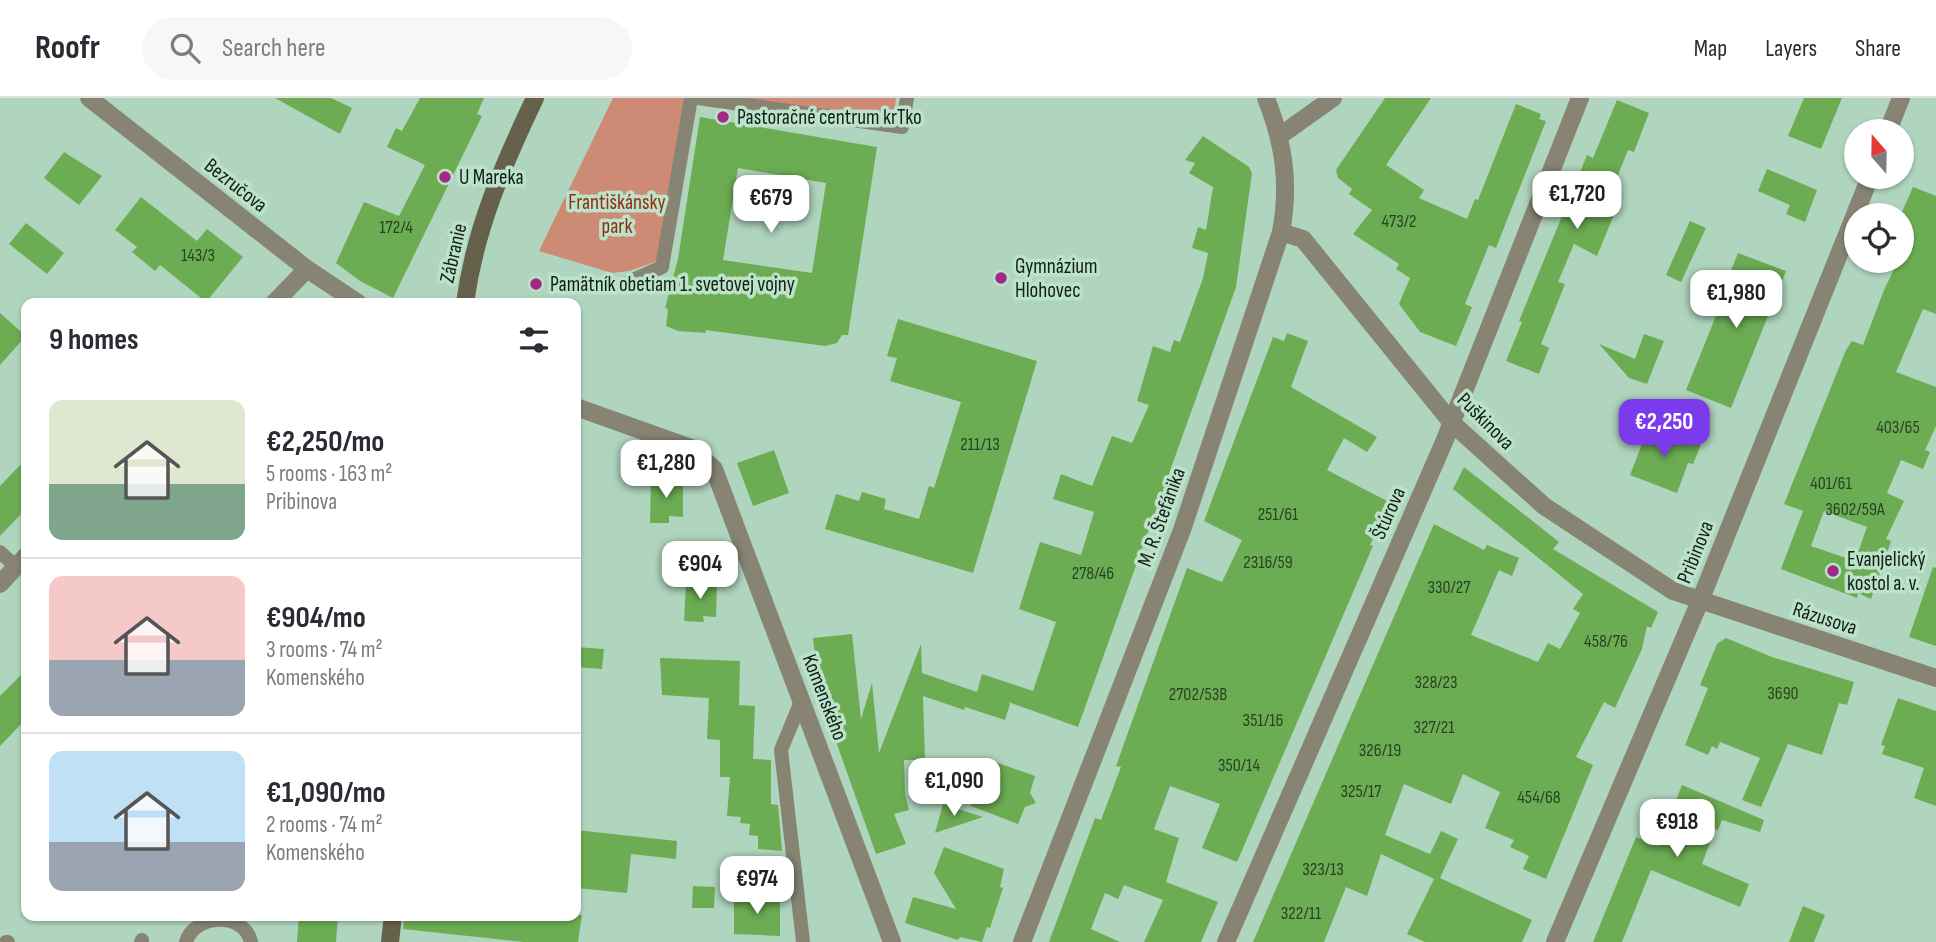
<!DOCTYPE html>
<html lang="en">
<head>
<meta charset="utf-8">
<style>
  body { margin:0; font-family:"Sofia Sans Condensed",sans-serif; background:#f7f7f7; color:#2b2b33; height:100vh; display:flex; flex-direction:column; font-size:26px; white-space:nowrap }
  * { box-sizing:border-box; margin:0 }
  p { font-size:23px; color:#7c7c81 }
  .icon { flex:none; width:38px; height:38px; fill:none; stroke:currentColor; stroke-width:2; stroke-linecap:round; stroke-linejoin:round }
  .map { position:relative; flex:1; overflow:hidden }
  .side { position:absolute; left:21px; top:200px; width:560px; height:623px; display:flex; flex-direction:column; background:#fff; border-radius:14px; box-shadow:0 2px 5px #0004 }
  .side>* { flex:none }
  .needle { width:46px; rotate:340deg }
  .fabs { position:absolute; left:1844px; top:21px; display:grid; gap:14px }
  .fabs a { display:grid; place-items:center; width:70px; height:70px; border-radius:50%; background:#fff; box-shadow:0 2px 5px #0004; font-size:35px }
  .price { position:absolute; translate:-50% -60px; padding:0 16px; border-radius:14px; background:#fff; color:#222; font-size:23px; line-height:46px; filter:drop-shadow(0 2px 4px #0008) }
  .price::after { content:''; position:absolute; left:50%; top:42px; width:21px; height:16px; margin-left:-10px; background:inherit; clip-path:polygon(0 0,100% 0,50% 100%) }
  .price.current { background:#7c3aed; color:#fff }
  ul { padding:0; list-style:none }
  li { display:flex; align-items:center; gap:21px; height:175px; padding:0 28px }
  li+li { border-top:2px solid #e1e1e2 }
  li span { display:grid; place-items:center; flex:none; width:196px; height:140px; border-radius:14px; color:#555 }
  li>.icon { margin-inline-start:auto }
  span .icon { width:84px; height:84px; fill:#fffc; stroke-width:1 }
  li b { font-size:30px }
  h2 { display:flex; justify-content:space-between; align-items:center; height:84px; padding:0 28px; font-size:30px }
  header { display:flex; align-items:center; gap:42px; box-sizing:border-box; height:98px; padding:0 35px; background:#fff; border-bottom:2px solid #e1e1e2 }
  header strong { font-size:33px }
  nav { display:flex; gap:38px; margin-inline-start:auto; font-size:24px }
  .search { width:490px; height:63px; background:#f7f7f7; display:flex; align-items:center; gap:18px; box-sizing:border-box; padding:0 24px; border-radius:38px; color:#7c7c81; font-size:26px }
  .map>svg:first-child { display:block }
  .green { fill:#cd8b76 }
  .building { fill:#6cad53; fill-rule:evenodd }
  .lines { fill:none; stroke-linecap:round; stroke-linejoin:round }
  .service { stroke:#878474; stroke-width:14 }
  .minor { stroke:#878474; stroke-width:18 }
  .secondary { stroke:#66614b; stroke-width:18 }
  .poi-dot { fill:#9f2b87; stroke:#bce2ca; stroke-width:2.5 }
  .labels { text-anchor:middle; stroke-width:7; stroke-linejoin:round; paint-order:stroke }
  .number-label { font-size:18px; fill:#284226 }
  .poi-label { font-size:21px; fill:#111f17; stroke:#bce2ca; text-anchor:start }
  .street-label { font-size:21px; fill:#111f17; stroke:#bce2ca }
  .park-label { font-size:21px; fill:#8f2f0d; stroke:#bce2ca }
</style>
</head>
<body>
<header>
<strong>Roofr</strong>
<div class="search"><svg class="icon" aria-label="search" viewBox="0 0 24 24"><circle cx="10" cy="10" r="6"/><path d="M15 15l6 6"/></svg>Search here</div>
<nav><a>Map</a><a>Layers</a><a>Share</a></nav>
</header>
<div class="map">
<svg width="1936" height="844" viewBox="0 0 1936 844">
  <rect width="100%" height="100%" fill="#b0d5be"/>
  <path class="green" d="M613,0H691L663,161L629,173L612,175L539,153Z
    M698,0H896L893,28Z"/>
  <path class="building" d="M275,0H331L352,10L340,36Z
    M420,0H484L477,16L482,18L393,200L360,183L336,165L364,104L399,118L425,67L387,49L396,30L402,33Z
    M1385,0H1431L1386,67L1424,92L1419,100L1467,121L1475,101L1478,102L1516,6L1541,16L1539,21L1546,23L1496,150L1489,147L1465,206L1472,209L1456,248L1420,234L1399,206L1410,180L1396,171L1399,166L1353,136L1372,112L1349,96L1352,91L1338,80L1336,72Z
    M1804,0H1842L1821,51L1788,38Z
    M1617,2L1649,15L1634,54L1628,52L1612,92L1615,93L1607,116L1613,119L1597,158L1574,146L1558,184L1565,186L1541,246L1549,250L1539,276L1506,263L1522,224L1519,223L1587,57L1593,60Z
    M700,19L877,49L848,237H842L837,245L825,248L705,232L706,235L678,233L666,228L668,211L665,210L678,161ZM738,70L826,85L812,175L723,162Z
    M1203,38L1249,69L1252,75L1236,189L1078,629L1008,604L1010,606L1005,622L965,609L964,612L923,598L925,662H904L905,696L909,712L894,716L906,746L876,756L812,576H817L813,540L852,536L861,621L872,585L879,655L921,546L922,575L977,594L982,576L1033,593L1056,524L1019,511L1040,444L1081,457L1094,414L1053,401L1061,376L1092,388L1112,338L1132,345L1149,307L1137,303L1153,248L1170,254L1174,242L1180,244L1203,180L1208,155L1192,150L1198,129L1206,132L1213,89L1189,75L1195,65L1185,62Z
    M64,54L102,78L79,107L44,80Z
    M1767,71L1817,92L1805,124L1786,116L1790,107L1758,93Z
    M1913,89L1936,98V216L1923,211L1896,274L1936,289V328L1925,352L1930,354L1923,371L1901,362L1887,395L1904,403L1886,441L1891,443L1871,501L1858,495L1857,500L1781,471L1803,413L1784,406L1846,252L1852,243L1863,247L1884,192L1898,163H1902V114ZM1824,413L1867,429L1855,463L1811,448Z
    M141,99L197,143L207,131L243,159L206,204L160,167L155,173L132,154L137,149L115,132Z
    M1690,123L1706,130L1681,184L1666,177Z
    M26,125L64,155L47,176L9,146Z
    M1738,155L1786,173L1731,310L1686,292L1722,203L1719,202Z
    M0,215L26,238L0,267Z
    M898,221L1037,263L973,475L825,431L836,396L859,403L862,394L886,401L884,411L919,421L929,388L934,390L961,304L890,283L897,260L887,258Z
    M1287,235L1308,243L1291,289L1377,339L1367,354L1344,340L1327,372L1391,405L1370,447L1373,448L1237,764L1202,750L1220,706L1170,688L1154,731L1179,740L1166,784L1218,804L1201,844H1144L1163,802L1124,787L1118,801L1105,795L1091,831L1120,844H1049L1095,720L1101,722L1121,669L1116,668L1187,470L1222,484L1242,442L1204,423L1273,239L1284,243Z
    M1644,236L1664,243L1647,286L1629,280L1599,246L1635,261Z
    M1649,328L1701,347L1693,366L1688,365L1677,395L1630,377Z
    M774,352L789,395L753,408L737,365Z
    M26,361V411L0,438V388Z
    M1464,369L1559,444L1553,451L1658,514L1651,530L1647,528L1642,551L1615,610L1604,604L1576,659L1593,667L1546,781L1523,771L1529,758L1510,749L1514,742L1485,730L1500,694L1463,676L1451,706L1404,686L1385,737L1430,756L1441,733L1458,741L1440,780L1532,822L1522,844H1425L1407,836L1434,781L1381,756L1367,798L1346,789L1324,844H1253L1434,426L1484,452L1487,447L1519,460L1512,478L1499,472L1471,537L1538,564L1548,545L1560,551L1580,515L1573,511L1583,496L1453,391Z
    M651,381L683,382V419L669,418V425H650Z
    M1933,469L1936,470V548L1909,539Z
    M686,485H717L716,519L703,518L704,524L684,523Z
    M1726,540L1772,559L1854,584L1847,607L1839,605L1822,657L1788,646L1761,709L1742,702L1760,660L1720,644L1717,651L1712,648L1708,657L1685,647L1708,590L1700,587L1717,546Z
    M576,549L604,551L602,571L576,569Z
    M660,560L740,563L739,607L755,608L753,661L771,662V706L778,707L782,753L758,751V738L749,737L750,726L740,725L741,719L727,718L730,679H720V642L707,641L709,600L662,597Z
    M26,572V621L0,648V598Z
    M1898,600L1936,613V708L1914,700L1924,670L1882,656L1885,648L1881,647Z
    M995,664L1035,678L1030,695L1036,705L1025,709L1018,726L971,708L977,691L985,693Z
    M1682,687L1764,722L1760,734L1722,722L1718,732L1715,731L1702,766L1749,786L1740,809L1651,772L1622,844H1593L1636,739L1658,748L1666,713L1676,702Z
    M943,706L983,719L935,735Z
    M576,732L677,743L676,761L631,756L627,795L576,790Z
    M944,749L1004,771L1000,789L1003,790L990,830L987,829L982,844L960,839L958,842L905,825L913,799L956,811L934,775Z
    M693,788L715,789L714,810H692Z
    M734,799L780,801V838L734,836Z
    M1803,808L1825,817L1814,844H1789Z
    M299,817H338L336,844H297Z
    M404,817L511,820V817H582L578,844H524L403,831Z"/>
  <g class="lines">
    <path class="service" d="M698,0L902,29L907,0
      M622,187L662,169L691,0
      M0,454L16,469
      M802,601L781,652L803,844
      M6,844H8
      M141,844L142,842
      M186,844C194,816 244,813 251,844"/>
    <path class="minor" d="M89,0L307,171L358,205
      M1888,33L1901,0
      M1281,37L1333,0
      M1281,134L1303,141L1452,325L1544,408L1673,493L1936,580
      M274,205L307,171
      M576,309L691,350L714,371L892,844
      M0,486L26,458
      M1022,844L1182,432L1281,134C1290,85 1284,46 1266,0
      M1226,844L1444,344L1580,0
      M1555,844L1700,503L1870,79"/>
    <path class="secondary" d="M465,205C475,131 503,67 535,0
      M390,844L393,817"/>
  </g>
  <g class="poi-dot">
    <circle cx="723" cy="19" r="7"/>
    <circle cx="445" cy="79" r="7"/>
    <circle cx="1001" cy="180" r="7"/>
    <circle cx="536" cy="186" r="7"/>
    <circle cx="1833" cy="473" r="7"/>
  </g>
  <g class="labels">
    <g class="number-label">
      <text x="1399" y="129">473/2</text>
      <text x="396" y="135">172/4</text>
      <text x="198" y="163">143/3</text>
      <text x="1898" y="335">403/65</text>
      <text x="980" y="352">211/13</text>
      <text x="1831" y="391">401/61</text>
      <text x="1855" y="417">3602/59A</text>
      <text x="1278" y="422">251/61</text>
      <text x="1268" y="470">2316/59</text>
      <text x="1093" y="481">278/46</text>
      <text x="1449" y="495">330/27</text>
      <text x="1606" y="549">458/76</text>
      <text x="1436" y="590">328/23</text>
      <text x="1783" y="601">3690</text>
      <text x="1198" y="602">2702/53B</text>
      <text x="1263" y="628">351/16</text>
      <text x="1434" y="635">327/21</text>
      <text x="1380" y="658">326/19</text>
      <text x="1239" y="673">350/14</text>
      <text x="1361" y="699">325/17</text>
      <text x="1539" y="705">454/68</text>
      <text x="1323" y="777">323/13</text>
      <text x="1301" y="821">322/11</text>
    </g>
    <g class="poi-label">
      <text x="737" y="26">Pastoračné centrum krTko</text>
      <text x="459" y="86">U Mareka</text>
      <text x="1015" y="175">Gymnázium<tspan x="1015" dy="24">Hlohovec</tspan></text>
      <text x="550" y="193">Pamätník obetiam 1. svetovej vojny</text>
      <text x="1847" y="468">Evanjelický<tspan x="1847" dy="24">kostol a. v.</tspan></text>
    </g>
    <g class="street-label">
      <text transform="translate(236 87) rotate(38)" y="7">Bezručova</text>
      <text transform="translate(453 155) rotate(-77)" y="7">Zábranie</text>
      <text transform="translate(1486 323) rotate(45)" y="7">Puškinova</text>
      <text transform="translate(1388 415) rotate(-66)" y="7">Štúrova</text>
      <text transform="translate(1161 419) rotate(-70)" y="7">M. R. Štefánika</text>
      <text transform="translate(1695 454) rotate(-68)" y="7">Pribinova</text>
      <text transform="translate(1825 520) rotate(18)" y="7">Rázusova</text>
      <text transform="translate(825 599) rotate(69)" y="7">Komenského</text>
    </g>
    <g class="park-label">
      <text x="617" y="111">Františkánsky<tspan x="617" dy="24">park</tspan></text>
    </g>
  </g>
</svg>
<div class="fabs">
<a><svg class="needle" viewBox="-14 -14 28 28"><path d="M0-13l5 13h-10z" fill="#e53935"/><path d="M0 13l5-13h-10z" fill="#7c7c81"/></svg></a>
<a><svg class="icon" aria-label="locate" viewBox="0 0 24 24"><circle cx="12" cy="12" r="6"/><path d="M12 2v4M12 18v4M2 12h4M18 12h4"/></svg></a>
</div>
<b class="price" style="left:1577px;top:133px">€1,720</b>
<b class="price" style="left:771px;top:137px">€679</b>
<b class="price" style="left:1736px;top:232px">€1,980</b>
<b class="price current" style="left:1664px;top:361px">€2,250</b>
<b class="price" style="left:666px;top:402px">€1,280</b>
<b class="price" style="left:700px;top:503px">€904</b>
<b class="price" style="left:954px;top:720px">€1,090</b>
<b class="price" style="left:1677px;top:761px">€918</b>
<b class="price" style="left:757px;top:818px">€974</b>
<section class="side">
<h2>9 homes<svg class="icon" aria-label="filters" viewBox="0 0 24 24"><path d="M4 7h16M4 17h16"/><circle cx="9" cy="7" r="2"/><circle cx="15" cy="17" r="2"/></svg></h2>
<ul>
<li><span style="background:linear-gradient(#dfe7d0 60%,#7fa58c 0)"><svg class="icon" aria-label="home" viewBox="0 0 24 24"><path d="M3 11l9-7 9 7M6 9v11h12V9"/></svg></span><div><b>€2,250/mo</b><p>5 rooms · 163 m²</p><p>Pribinova</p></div></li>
<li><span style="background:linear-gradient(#f6c9c9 60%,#9aa5b1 0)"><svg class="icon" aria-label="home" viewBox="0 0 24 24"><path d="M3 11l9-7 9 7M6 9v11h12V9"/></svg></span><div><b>€904/mo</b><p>3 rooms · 74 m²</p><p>Komenského</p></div></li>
<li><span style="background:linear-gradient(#bfe0f5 65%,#9aa5b1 0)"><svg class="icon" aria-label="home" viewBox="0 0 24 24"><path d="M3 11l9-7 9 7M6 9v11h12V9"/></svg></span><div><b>€1,090/mo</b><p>2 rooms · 74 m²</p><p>Komenského</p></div></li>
</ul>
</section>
</div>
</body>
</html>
